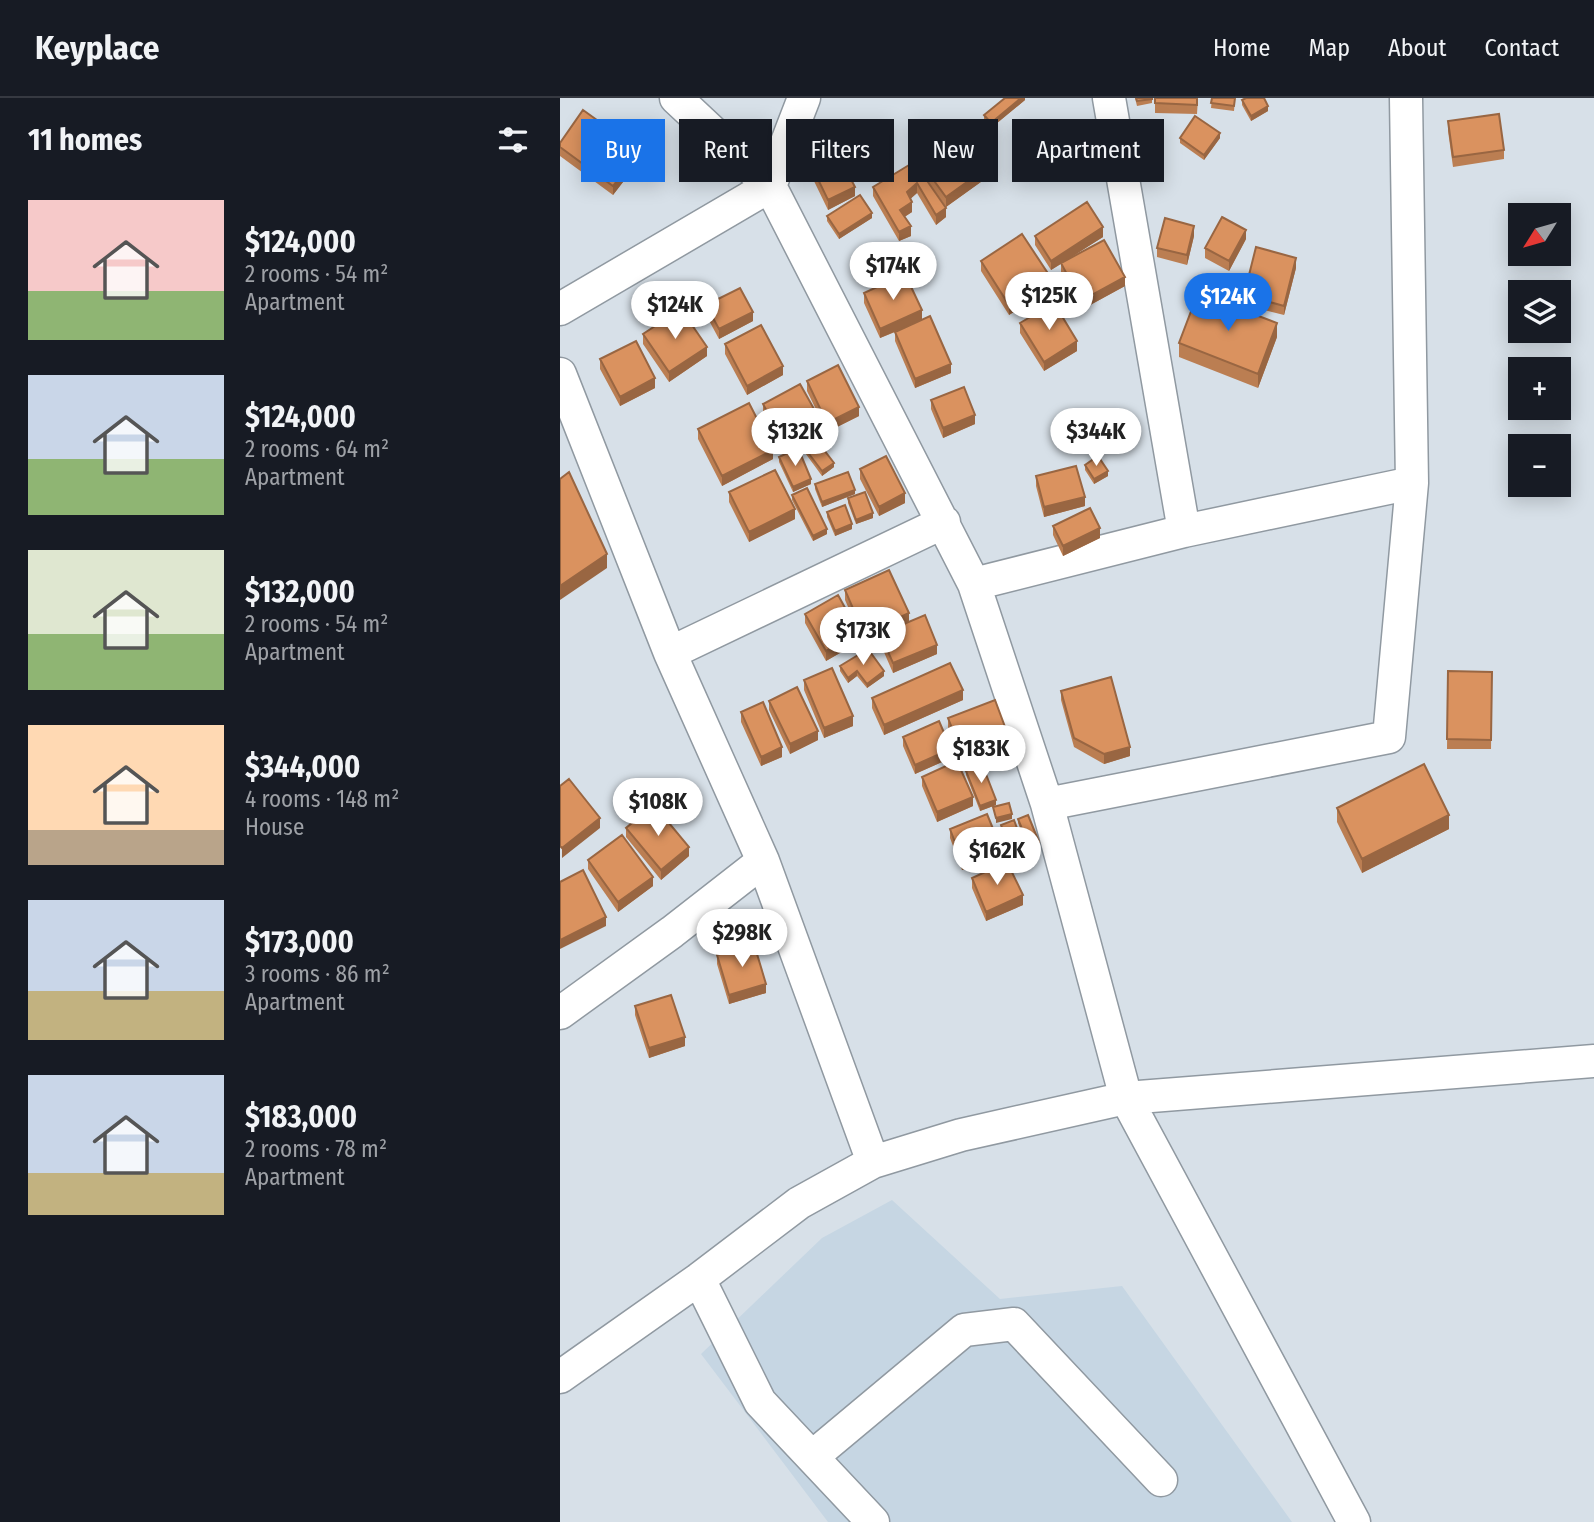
<!DOCTYPE html>
<html lang="en">
<head>
<meta charset="utf-8">
<style>
  body { margin:0; font-family:"Fira Sans Condensed",sans-serif; background:#242831; color:#f1f3f6; height:100vh; display:flex; flex-direction:column; font-size:26px; white-space:nowrap }
  * { box-sizing:border-box; margin:0 }
  p { font-size:23px; color:#9ea1a6 }
  .icon { flex:none; width:38px; height:38px; fill:none; stroke:currentColor; stroke-width:2; stroke-linecap:round; stroke-linejoin:round }
  .map { position:relative; flex:1; overflow:hidden }
  .sheet { display:flex; flex-direction:column; background:#171b24; width:560px }
  .sheet>* { flex:none }
  .hud { position:absolute; left:21px; top:21px; width:665px; height:63px; display:flex; gap:14px }
  .needle { width:46px; rotate:233deg }
  .fabs { position:absolute; left:948px; top:105px; display:grid; gap:14px }
  .fabs a { display:grid; place-items:center; width:63px; height:63px; border-radius:0px; background:#171b24; box-shadow:0 4px 18px #0003; font-size:35px }
  .price { position:absolute; translate:-50% -60px; padding:0 16px; border-radius:24px; background:#fff; color:#222; font-size:23px; line-height:46px; filter:drop-shadow(0 2px 4px #0008) }
  .price::after { content:''; position:absolute; left:50%; top:42px; width:21px; height:16px; margin-left:-10px; background:inherit; clip-path:polygon(0 0,100% 0,50% 100%) }
  .price.current { background:#1a73e8; color:#fff }
  ul { padding:0; list-style:none }
  li { display:flex; align-items:center; gap:21px; height:175px; padding:0 28px }
  li span { display:grid; place-items:center; flex:none; width:196px; height:140px; border-radius:0px; color:#555 }
  li>.icon { margin-inline-start:auto }
  span .icon { width:84px; height:84px; fill:#fffc; stroke-width:1 }
  li b { font-size:30px }
  h2 { display:flex; justify-content:space-between; align-items:center; height:84px; padding:0 28px; font-size:30px }
  .tag { padding:0 24px; border-radius:0px; background:#171b24; box-shadow:0 4px 18px #0003; font-size:24px; line-height:63px }
  .tag.current { background:#1a73e8; color:#fff }
  header { display:flex; align-items:center; gap:42px; box-sizing:border-box; height:98px; padding:0 35px; background:#171b24; border-bottom:2px solid #363941 }
  header strong { font-size:33px }
  nav { display:flex; gap:38px; margin-inline-start:auto; font-size:24px }
  main { display:flex; flex:1; min-height:0 }
  .map>svg:first-child { display:block }
  .built { fill:#c6d6e3 }
  .lines { fill:none; stroke-linecap:round; stroke-linejoin:round }
  .minor-casing { stroke:#9099a1; stroke-width:35 }
  .minor { stroke:#fff; stroke-width:32 }
  .wall { fill:#bb7e52 }
  .shaded-wall { fill:#996642 }
  .building { fill:#da925f; stroke:#996642; stroke-width:2 }
</style>
</head>
<body>
<header>
<strong>Keyplace</strong>
<nav><a>Home</a><a>Map</a><a>About</a><a>Contact</a></nav>
</header>
<main>
<section class="sheet">
<h2>11 homes<svg class="icon" aria-label="filters" viewBox="0 0 24 24"><path d="M4 7h16M4 17h16"/><circle cx="9" cy="7" r="2"/><circle cx="15" cy="17" r="2"/></svg></h2>
<ul>
<li><span style="background:linear-gradient(#f6c9c9 65%,#8fb573 0)"><svg class="icon" aria-label="home" viewBox="0 0 24 24"><path d="M3 11l9-7 9 7M6 9v11h12V9"/></svg></span><div><b>$124,000</b><p>2 rooms · 54 m²</p><p>Apartment</p></div></li>
<li><span style="background:linear-gradient(#c9d6e8 60%,#8fb573 0)"><svg class="icon" aria-label="home" viewBox="0 0 24 24"><path d="M3 11l9-7 9 7M6 9v11h12V9"/></svg></span><div><b>$124,000</b><p>2 rooms · 64 m²</p><p>Apartment</p></div></li>
<li><span style="background:linear-gradient(#dfe7d0 60%,#8fb573 0)"><svg class="icon" aria-label="home" viewBox="0 0 24 24"><path d="M3 11l9-7 9 7M6 9v11h12V9"/></svg></span><div><b>$132,000</b><p>2 rooms · 54 m²</p><p>Apartment</p></div></li>
<li><span style="background:linear-gradient(#ffd9b3 75%,#b9a48a 0)"><svg class="icon" aria-label="home" viewBox="0 0 24 24"><path d="M3 11l9-7 9 7M6 9v11h12V9"/></svg></span><div><b>$344,000</b><p>4 rooms · 148 m²</p><p>House</p></div></li>
<li><span style="background:linear-gradient(#c9d6e8 65%,#c2b280 0)"><svg class="icon" aria-label="home" viewBox="0 0 24 24"><path d="M3 11l9-7 9 7M6 9v11h12V9"/></svg></span><div><b>$173,000</b><p>3 rooms · 86 m²</p><p>Apartment</p></div></li>
<li><span style="background:linear-gradient(#c9d6e8 70%,#c2b280 0)"><svg class="icon" aria-label="home" viewBox="0 0 24 24"><path d="M3 11l9-7 9 7M6 9v11h12V9"/></svg></span><div><b>$183,000</b><p>2 rooms · 78 m²</p><p>Apartment</p></div></li>
</ul>
</section>
<div class="map">
<svg width="1034" height="1424" viewBox="0 0 1034 1424">
  <rect width="100%" height="100%" fill="#d7e0e8"/>
  <path class="built" d="M332,1102L440,1201L562,1188L732,1424H268L141,1256L262,1140Z"/>
  <g class="lines">
    <defs>
      <path id="minor" d="M116,0L210,88L414,486L487,706L566,1000L794,1424
        M549,0L624,433L852,385
        M0,211L210,88L244,0
        M0,276L110,555L203,763L313,1064
        M414,486L624,433
        M110,555L384,424
        M487,706L829,639L852,385L846,0
        M0,915L112,834L203,763
        M139,1181L200,1304L313,1424
        M0,1279L139,1181L239,1105L313,1064L401,1037L566,1000L1034,963
        M252,1359L404,1232L454,1226L601,1382"/>
    </defs>
    <use href="#minor" class="minor-casing"/>
    <use href="#minor" class="minor"/>
  </g>
  <path class="wall" d="M465,0V2L431,30L424,22V17Z
    M575,0H592V5L577,8Z
    M595,0H638L637,16L595,15Z
    M652,0H675L674,13L651,10Z
    M682,2L708,13L691,23L682,7Z
    M888,23L944,52V61L893,69L888,33Z
    M620,40H660L644,62L620,45Z
    M0,45L80,62L53,97L0,58Z
    M354,64L386,119L376,127L357,95L350,101L352,114L344,119L351,138L339,143L313,98V89Z
    M361,65L425,81L386,109L361,74Z
    M253,71L295,98L268,112L253,81Z
    M267,118L312,120L279,141L267,123Z
    M475,138L543,139L505,163L565,188L521,212L501,175V166L491,172L475,147Z
    M634,138L627,167L597,159V150Z
    M686,141L669,173L645,160V150Z
    M421,163L491,190L449,217L421,173Z
    M736,170L724,217L684,207V197Z
    M304,195L362,222L391,275L355,290L335,243V234L320,240L304,205Z
    M146,207L193,223L159,241L146,217Z
    M460,225L517,253L484,273L460,235Z
    M83,236L147,258L109,284L83,246Z
    M717,239L698,290L619,259V245Z
    M165,246L223,277L187,297L165,256Z
    M40,261L95,290L60,308L40,271Z
    M247,283L299,318L267,334L247,293Z
    M371,302L415,326L383,340L371,311Z
    M203,306L258,328L221,349L203,316Z
    M138,331L213,361L162,388L138,341Z
    M240,344L274,369L262,378L240,348Z
    M219,359L251,386L233,394L219,364Z
    M525,367L548,378L534,386L525,372Z
    M300,371L345,405L319,418L300,381Z
    M476,378L525,408L484,419L476,388Z
    M255,386L295,396L262,409L255,391Z
    M169,394L235,421L189,444L169,404Z
    M232,397L267,436L253,443L232,402Z
    M288,400L313,420L296,426L288,405Z
    M267,414L292,431L275,438L267,419Z
    M493,428L540,440L503,458L493,437Z
    M285,492L349,523L377,556L333,575L320,545V538L304,545L285,502Z
    M245,516L299,544L266,563L245,525Z
    M280,568L324,578L307,590L297,578L288,585L280,573Z
    M888,573L932,574L931,651H887Z
    M244,582L293,628L264,640L244,592Z
    M501,593L570,658L544,666L514,649L501,602Z
    M312,600L403,602L324,637L312,610Z
    M209,603L258,642L230,656L209,612Z
    M181,614L222,659L201,668L181,624Z
    M388,620L448,646L402,664L388,629Z
    M343,639L391,660L355,676L343,648Z
    M406,673L436,707L420,713L406,677Z
    M362,679L413,708L377,724L362,688Z
    M777,710L889,731L802,775L777,724Z
    M458,721L479,749L469,753L458,725Z
    M66,730L129,758L101,782L66,739Z
    M390,731L440,758L402,772L390,740Z
    M446,748L466,761L454,767L446,753Z
    M28,762L93,788L58,814L28,771Z
    M412,780L463,807L426,823L412,790Z
    M157,857L206,895L169,906L157,866Z
    M75,908L125,948L89,960L75,917Z"/>
  <path class="shaded-wall" d="M461,0H465V2L431,30V25Z
    M708,8V13L691,23V18Z
    M660,35V40L644,62V57Z
    M80,53V62L53,97V88Z
    M425,71V81L386,109V99Z
    M357,85V95L347,104V94Z
    M295,89V98L268,112V102Z
    M352,104V114L340,122V112Z
    M386,110V119L376,127V117Z
    M312,115V120L279,141V136Z
    M351,128V138L339,143V134Z
    M634,128V138L627,167V157Z
    M543,129V139L491,172V163Z
    M686,132V141L669,173V163Z
    M736,160V170L724,217V208Z
    M565,179V188L521,212V203Z
    M491,180V190L449,217V207Z
    M362,212V222L320,240V231Z
    M193,214V223L159,241V231Z
    M717,225V239L698,290V276Z
    M517,243V253L484,273V264Z
    M147,249V258L109,284V274Z
    M391,266V275L355,290V281Z
    M223,268V277L187,297V288Z
    M95,280V290L60,308V299Z
    M299,309V318L267,334V325Z
    M415,317V326L383,340V330Z
    M258,318V328L221,349V339Z
    M213,352V361L162,388V378Z
    M274,365V369L262,378V373Z
    M548,373V378L534,386V381Z
    M251,381V386L233,394V389Z
    M295,392V396L262,409V404Z
    M345,395V405L319,418V409Z
    M525,399V408L484,419V409Z
    M235,411V421L189,444V434Z
    M313,415V420L296,426V422Z
    M292,426V431L275,438V433Z
    M540,430V440L503,458V448Z
    M267,431V436L253,443V438Z
    M47,456V470L0,502V488Z
    M349,515V525L304,545V536Z
    M299,535V544L266,563V553Z
    M377,547V556L333,575V565Z
    M297,573V578L288,585V580Z
    M324,573V578L307,590V586Z
    M403,592V602L324,637V627Z
    M293,618V628L264,640V630Z
    M258,633V642L230,656V646Z
    M448,637V646L402,664V655Z
    M222,649V659L201,668V659Z
    M570,649V658L544,666V656Z
    M391,651V660L355,676V667Z
    M413,699V708L377,724V714Z
    M436,702V707L420,713V708Z
    M452,716V721L436,725V720Z
    M889,717V731L802,775V761Z
    M40,720V730L2,760V750Z
    M458,733V738L445,743V738Z
    M479,744V749L469,753V748Z
    M440,748V758L402,772V763Z
    M129,749V758L101,782V772Z
    M466,756V761L454,767V762Z
    M93,779V788L58,814V804Z
    M463,797V807L426,823V814Z
    M46,819V828L0,851V842Z
    M206,886V895L169,906V897Z
    M125,939V948L89,960V950Z"/>
  <path class="building" d="M445,0H461L431,25L424,17Z
    M576,0H592V1L577,3Z
    M595,0H637V7L595,5Z
    M652,0H675L674,8L651,5Z
    M686,0H704L708,8L691,18L682,2Z
    M23,12L80,53L53,88L0,49V45Z
    M939,16L944,52L893,59L888,23Z
    M635,18L660,35L644,57L620,40Z
    M401,36L425,71L386,99L361,65Z
    M279,58L295,89L268,102L253,71Z
    M354,64L386,110L376,117L357,85L347,94L352,104L340,112L351,128L339,134L313,89Z
    M300,97L312,115L279,136L267,118Z
    M527,104L543,129L491,163L475,138Z
    M662,119L686,132L669,163L645,150Z
    M605,120L634,128L627,157L597,150Z
    M462,136L491,180L449,207L421,163Z
    M544,142L565,179L521,203L501,165Z
    M696,149L736,160L724,208L684,197Z
    M345,176L362,212L320,231L304,195Z
    M180,190L193,214L159,231L146,207Z
    M638,195L717,225L698,276L619,245Z
    M494,205L517,243L484,264L460,225Z
    M121,211L147,249L109,274L83,236Z
    M370,218L391,266L355,281L335,234Z
    M201,227L223,268L187,288L165,246Z
    M76,243L95,280L60,299L40,261Z
    M278,267L299,309L267,325L247,283Z
    M240,286L258,318L221,339L203,306Z
    M404,289L415,317L383,330L371,302Z
    M189,305L213,352L162,378L138,331Z
    M251,335L274,365L262,373L240,344Z
    M238,350L251,381L233,389L219,359Z
    M326,358L345,395L319,409L300,371Z
    M538,358L548,373L534,381L525,367Z
    M516,368L525,399L484,409L476,378Z
    M215,372L235,411L189,434L169,394Z
    M9,374L47,456L0,488V381Z
    M288,374L295,392L262,404L255,386Z
    M247,390L267,431L253,438L232,397Z
    M305,394L313,415L296,422L288,400Z
    M285,407L292,426L275,433L267,414Z
    M530,410L540,430L503,448L493,428Z
    M329,472L349,515L304,536L285,492Z
    M278,497L299,535L266,553L245,516Z
    M365,517L377,547L333,565L320,536Z
    M308,551L324,573L307,586L297,573L288,580L280,568Z
    M390,565L403,592L324,627L312,600Z
    M272,570L293,618L264,630L244,582Z
    M888,573L932,574L931,642L887,641Z
    M551,579L570,649L544,656L514,640L501,593Z
    M237,589L258,633L230,646L209,603Z
    M435,602L448,637L402,655L388,620Z
    M203,604L222,649L201,659L181,614Z
    M379,623L391,651L355,667L343,639Z
    M397,663L413,699L377,714L362,679Z
    M422,666L436,702L420,708L406,673Z
    M864,666L889,717L802,761L777,710Z
    M9,681L40,720L2,750L0,748V688Z
    M449,705L452,716L436,720L433,709Z
    M94,707L129,749L101,772L66,730Z
    M427,716L440,748L402,763L390,731Z
    M468,717L479,744L469,748L458,721Z
    M454,722L458,733L445,738L441,727Z
    M62,737L93,779L58,804L28,762Z
    M459,742L466,756L454,762L446,748Z
    M447,764L463,797L426,814L412,780Z
    M23,772L46,819L0,842V784Z
    M194,846L206,886L169,897L157,857Z
    M111,897L125,939L89,950L75,908Z"/>
</svg>
<div class="fabs">
<a><svg class="needle" viewBox="-14 -14 28 28"><path d="M0-13l5 13h-10z" fill="#e53935"/><path d="M0 13l5-13h-10z" fill="#9ea1a6"/></svg></a>
<a><svg class="icon" aria-label="layers" viewBox="0 0 24 24"><path d="M12 4l9 5-9 5-9-5zM3 14l9 5 9-5"/></svg></a>
<a>+</a>
<a>−</a>
</div>
<b class="price" style="left:333px;top:204px">$174K</b>
<b class="price" style="left:489px;top:234px">$125K</b>
<b class="price current" style="left:668px;top:235px">$124K</b>
<b class="price" style="left:115px;top:243px">$124K</b>
<b class="price" style="left:235px;top:370px">$132K</b>
<b class="price" style="left:536px;top:370px">$344K</b>
<b class="price" style="left:303px;top:569px">$173K</b>
<b class="price" style="left:421px;top:687px">$183K</b>
<b class="price" style="left:98px;top:740px">$108K</b>
<b class="price" style="left:437px;top:789px">$162K</b>
<b class="price" style="left:182px;top:871px">$298K</b>
<div class="hud">
<a class="tag current">Buy</a>
<a class="tag">Rent</a>
<a class="tag">Filters</a>
<a class="tag">New</a>
<a class="tag">Apartment</a>
</div>
</div>
</main>
</body>
</html>
